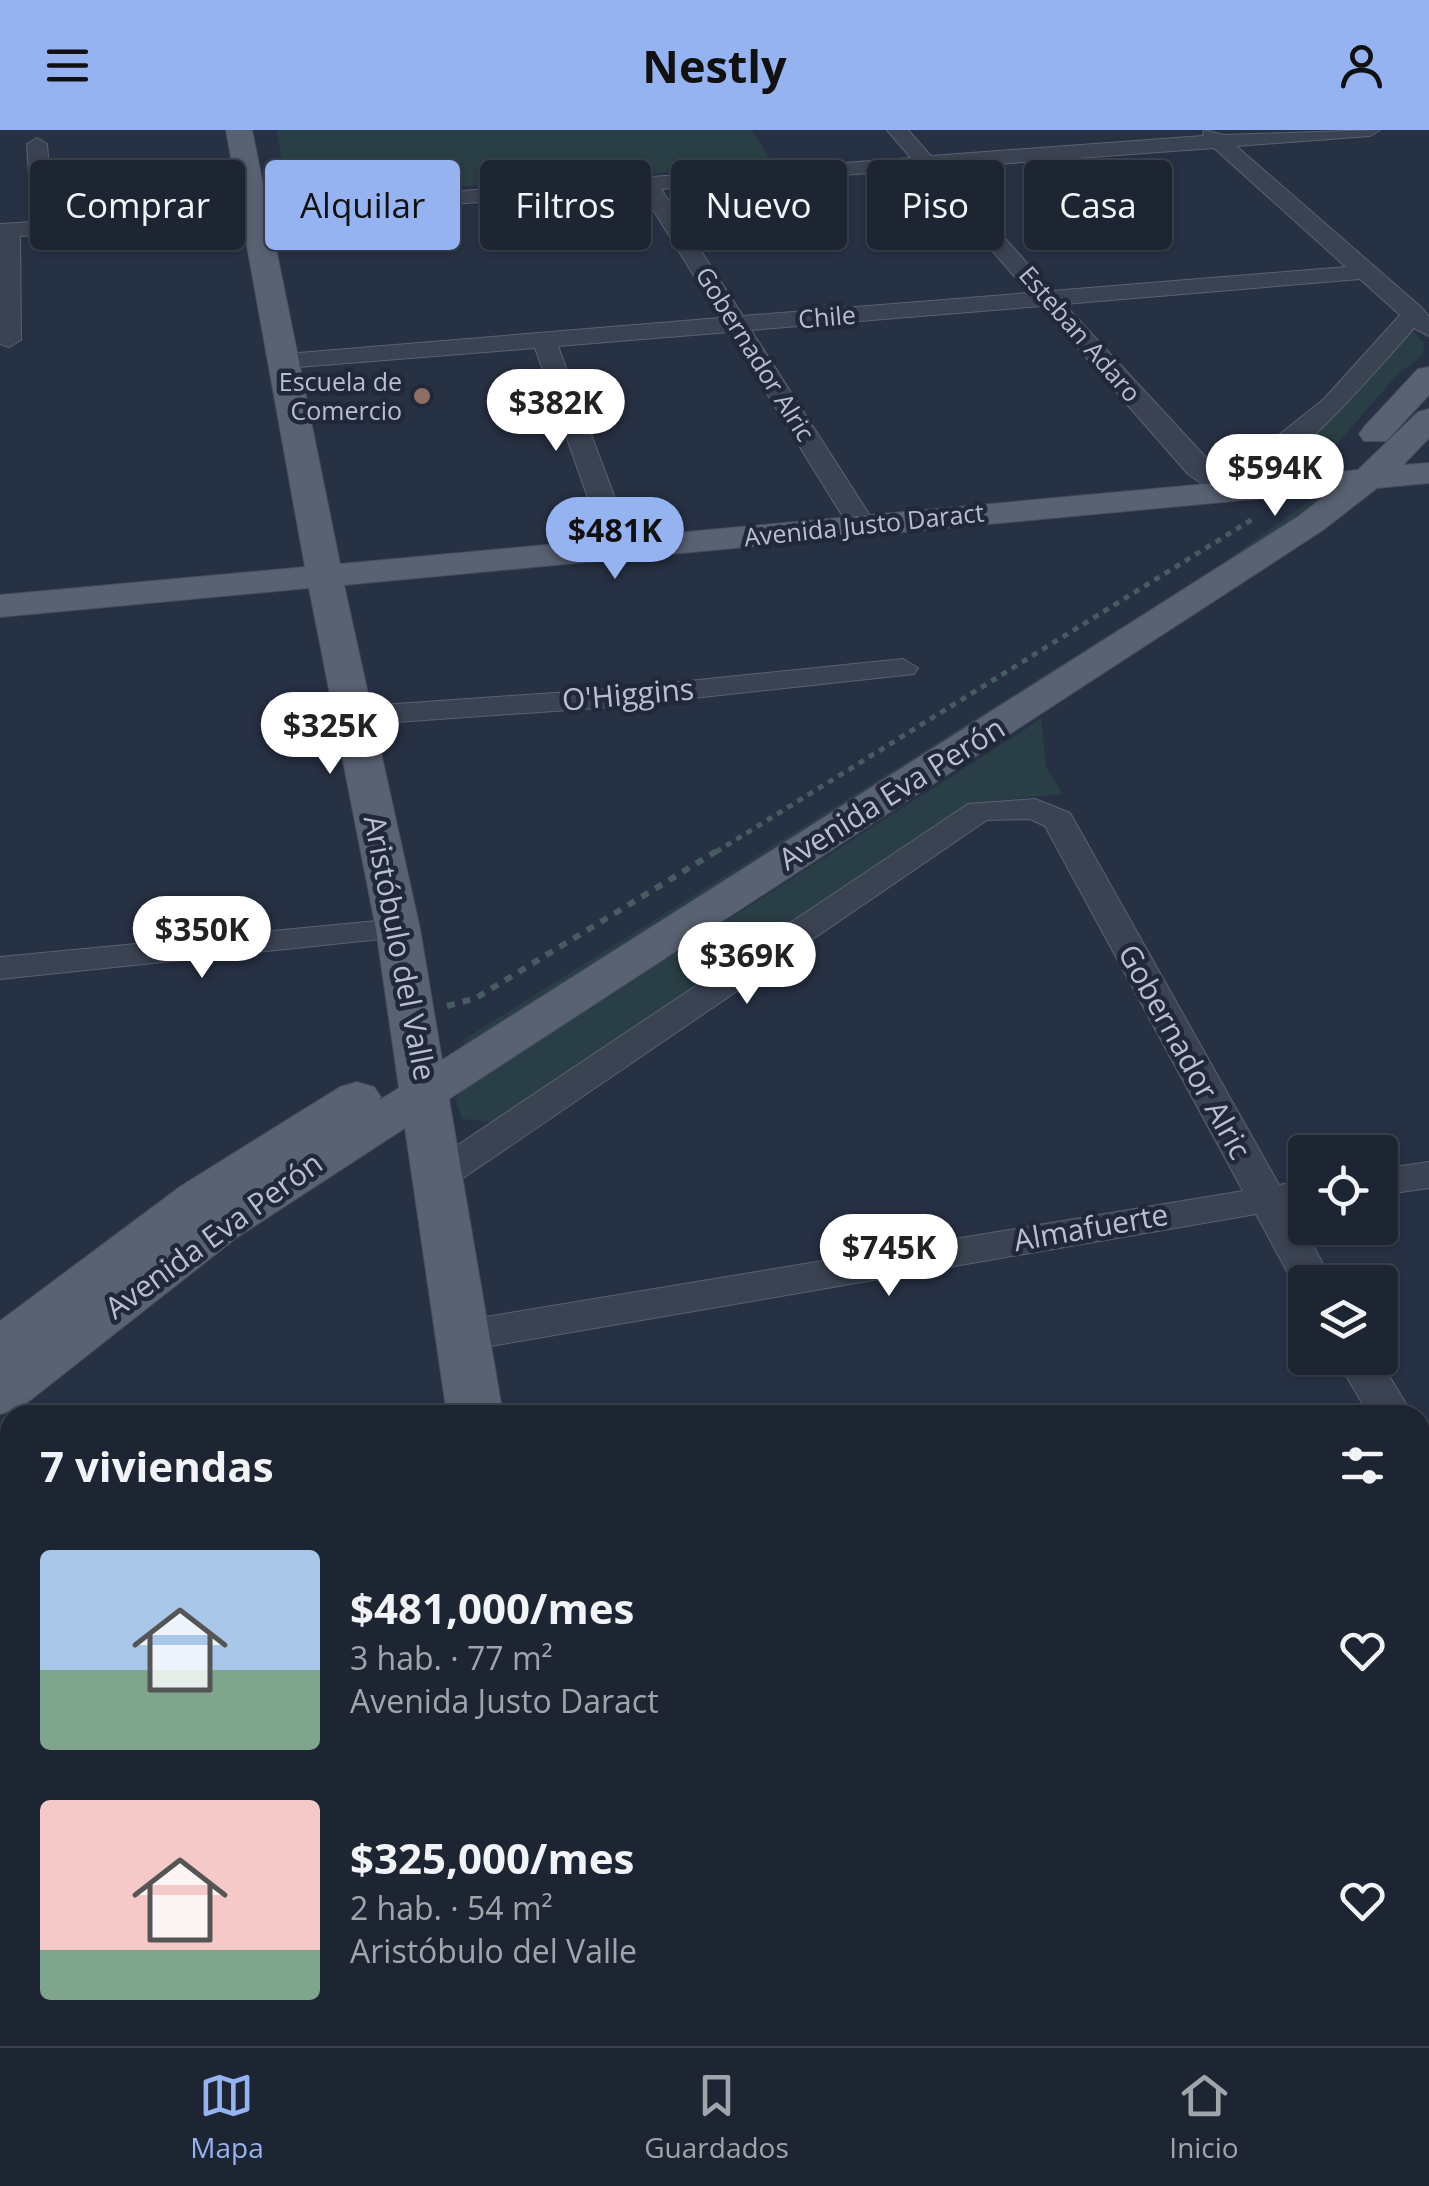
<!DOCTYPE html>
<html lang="es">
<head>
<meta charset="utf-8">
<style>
  body { margin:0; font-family:"Open Sans",sans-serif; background:#2a313f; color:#f1f3f6; height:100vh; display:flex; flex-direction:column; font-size:38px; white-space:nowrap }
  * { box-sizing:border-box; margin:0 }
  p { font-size:32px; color:#a0a5ac }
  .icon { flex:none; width:55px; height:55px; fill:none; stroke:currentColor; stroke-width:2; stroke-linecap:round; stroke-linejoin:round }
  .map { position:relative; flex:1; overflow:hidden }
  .details { position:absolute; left:0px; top:1275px; width:1430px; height:642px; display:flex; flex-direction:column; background:#1d2533; border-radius:30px 30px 0 0; box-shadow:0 2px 8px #0004,0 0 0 2px #3b424e }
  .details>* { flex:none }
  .guide { position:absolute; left:30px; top:30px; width:1370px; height:90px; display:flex; gap:20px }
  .fabs { position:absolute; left:1288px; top:1005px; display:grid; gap:20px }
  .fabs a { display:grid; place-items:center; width:110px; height:110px; border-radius:10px; background:#1d2533; box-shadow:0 2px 8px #0004,0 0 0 2px #3b424e; font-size:50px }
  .price { position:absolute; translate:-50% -85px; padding:0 22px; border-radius:35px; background:#fff; color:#222; font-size:32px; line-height:65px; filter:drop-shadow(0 2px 5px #0008) }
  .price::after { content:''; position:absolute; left:50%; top:60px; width:30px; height:22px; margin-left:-15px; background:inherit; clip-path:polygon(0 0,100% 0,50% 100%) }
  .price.active { background:#95b2f1; color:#111 }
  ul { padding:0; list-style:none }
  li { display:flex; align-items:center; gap:30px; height:250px; padding:0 40px }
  li span { display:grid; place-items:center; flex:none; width:280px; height:200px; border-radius:10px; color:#555 }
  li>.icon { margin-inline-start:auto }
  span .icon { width:120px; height:120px; fill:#fffc; stroke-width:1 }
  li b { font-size:42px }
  h2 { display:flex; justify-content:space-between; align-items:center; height:120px; padding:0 40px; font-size:42px }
  .pill { padding:0 35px; border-radius:10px; background:#1d2533; box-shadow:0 2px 8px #0004,0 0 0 2px #3b424e; font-size:35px; line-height:90px }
  .pill.active { background:#95b2f1; color:#111 }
  header { display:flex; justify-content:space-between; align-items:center; height:130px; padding:0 40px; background:#95b2f1; color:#111; font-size:45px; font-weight:700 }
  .dock { display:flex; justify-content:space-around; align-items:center; height:140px; border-top:2px solid #3b424e; background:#1d2533; font-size:28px; color:#a0a5ac }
  .dock a { display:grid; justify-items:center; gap:5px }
  .dock .active { color:#95b2f1 }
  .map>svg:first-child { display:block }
  .green { fill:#293f45 }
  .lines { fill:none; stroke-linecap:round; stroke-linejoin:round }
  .minor-casing { stroke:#5a6171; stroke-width:2 }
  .major-casing { stroke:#454c5d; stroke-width:2 }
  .path-far1 { stroke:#475c61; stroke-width:5; stroke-dasharray:6 6; stroke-linecap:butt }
  .path { stroke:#475c61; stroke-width:6; stroke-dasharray:8 8; stroke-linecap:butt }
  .minor { fill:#3b4353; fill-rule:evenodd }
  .major { fill:#596273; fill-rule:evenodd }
  .education-dot { fill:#8d6e63; stroke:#202839; stroke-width:4 }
  .labels { text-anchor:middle; stroke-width:9; stroke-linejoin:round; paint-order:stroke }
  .far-street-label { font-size:25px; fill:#b9bfcd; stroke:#202839 }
  .far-poi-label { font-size:25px; fill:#b9bfcd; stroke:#202839; text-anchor:end }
  .street-label { font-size:30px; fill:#b9bfcd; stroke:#202839 }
</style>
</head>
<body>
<header><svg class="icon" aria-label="menu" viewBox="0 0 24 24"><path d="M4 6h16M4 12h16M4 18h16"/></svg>Nestly<svg class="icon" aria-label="person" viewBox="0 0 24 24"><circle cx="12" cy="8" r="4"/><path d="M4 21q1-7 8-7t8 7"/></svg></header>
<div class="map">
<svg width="1429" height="1916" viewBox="0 0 1429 1916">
  <rect width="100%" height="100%" fill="#273144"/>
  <path class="green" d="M276,0H752L774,35L290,68Z
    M1410,198L1424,213L1423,225L1397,245L1315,339L1268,342Z
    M1325,369L1291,396L465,920L463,910L1217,437L1311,370Z
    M1041,589L1046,637L1063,664L983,672L511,985L490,992L462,989L456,971L460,961Z"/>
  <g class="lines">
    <defs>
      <path id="minor" d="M887,0H908L931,26L1203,6L1204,0L1224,5L1380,0L1370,6L1236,16L1422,178L1429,187V206L1414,198C1376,241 1278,356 1224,369L1188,344L1041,176L751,200L876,395L862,403L848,395L729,202L558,216L634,419L620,427L606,419L535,218L286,238L274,231L286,224L720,188L641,60L20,106L21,210L9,217L0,214V94L32,92L27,14L37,8L47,14L53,91L911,28ZM1214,18L1346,137L1052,161L942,38ZM921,39L1029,163L743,186L661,59ZM1360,149L1400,185L1324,269L1225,348L1064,174Z
        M903,529L918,538L914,544L611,577L353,595L338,586L353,577L611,559Z
        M1035,669L1070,683L1074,690L1279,1055L1305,1050V1076L1292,1078L1333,1152H1305V1164L1298,1162L1256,1084L462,1221L447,1216L441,1206L447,1196L462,1191L1243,1061L1045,696L1030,689L987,690L453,1055L439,1059L425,1055L419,1046L425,1037L968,674Z
        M398,789L410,792L415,799L410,806L0,849V827Z
        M1429,1032V1058L1380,1065V1039Z
        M1336,1228H1378L1413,1285H1369Z
        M1420,1319L1429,1322V1367L1420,1365Z
        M10,1578V1618L0,1620V1580Z
        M1429,1730V1774L1420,1775V1731Z
        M575,1908H669L666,1916H571Z"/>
      <path id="major" d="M226,0H252L340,434L1358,340L1418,282L1429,279V308L1403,335L1429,333V353L1377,358L1323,400L449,969L503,1285H447L405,998L236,1108L19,1279L0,1284V1191L181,1056L340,957L357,952L374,957L381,967L378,971L399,958L376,799L309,458L0,487V465L305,437ZM1329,362L1299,386L442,930L420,799L344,455Z
        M1429,237V265L1386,311H1364L1359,304L1364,297L1418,239Z
        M538,1908H608L609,1916H539Z"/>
    </defs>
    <use href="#minor" class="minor-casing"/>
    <use href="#major" class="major-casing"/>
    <path class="path-far1" d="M716,722L1256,387"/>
    <path class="path" d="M447,876L476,868L720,719"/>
    <use href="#minor" class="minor"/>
    <use href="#major" class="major"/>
  </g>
  <circle class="education-dot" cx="422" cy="266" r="10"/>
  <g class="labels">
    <g class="far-street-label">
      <text transform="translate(827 187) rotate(-5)" y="9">Chile</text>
      <text transform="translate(1080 204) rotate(49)" y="9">Esteban Adaro</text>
      <text transform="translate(755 224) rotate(58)" y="9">Gobernador Alric</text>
      <text transform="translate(864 395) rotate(-6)" y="9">Avenida Justo Daract</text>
    </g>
    <g class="far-poi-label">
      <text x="402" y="261">Escuela de<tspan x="402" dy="29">Comercio</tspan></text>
    </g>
    <g class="street-label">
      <text transform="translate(628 565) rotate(-5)" y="10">O'Higgins</text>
      <text transform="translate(892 664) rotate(-32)" y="10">Avenida Eva Perón</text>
      <text transform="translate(399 818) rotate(79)" y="10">Aristóbulo del Valle</text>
      <text transform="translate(1184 922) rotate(61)" y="10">Gobernador Alric</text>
      <text transform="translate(1091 1098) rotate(-10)" y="10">Almafuerte</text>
      <text transform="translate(214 1106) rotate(-36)" y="10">Avenida Eva Perón</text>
    </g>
  </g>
</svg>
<div class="fabs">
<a><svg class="icon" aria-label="locate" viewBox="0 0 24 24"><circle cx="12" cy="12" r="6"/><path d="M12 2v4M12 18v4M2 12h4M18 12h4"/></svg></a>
<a><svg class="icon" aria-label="layers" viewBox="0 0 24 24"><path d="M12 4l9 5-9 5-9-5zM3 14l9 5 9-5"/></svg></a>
</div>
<b class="price" style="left:556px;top:324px">$382K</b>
<b class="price" style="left:1275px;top:389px">$594K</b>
<b class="price active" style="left:615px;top:452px">$481K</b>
<b class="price" style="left:330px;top:647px">$325K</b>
<b class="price" style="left:202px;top:851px">$350K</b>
<b class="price" style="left:747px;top:877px">$369K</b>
<b class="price" style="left:889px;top:1169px">$745K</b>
<div class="guide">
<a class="pill">Comprar</a>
<a class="pill active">Alquilar</a>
<a class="pill">Filtros</a>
<a class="pill">Nuevo</a>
<a class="pill">Piso</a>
<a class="pill">Casa</a>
</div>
<section class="details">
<h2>7 viviendas<svg class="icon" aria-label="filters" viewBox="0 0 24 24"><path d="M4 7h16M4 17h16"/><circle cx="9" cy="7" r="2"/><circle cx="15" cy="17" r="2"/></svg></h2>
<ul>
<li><span style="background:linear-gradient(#a9c7e8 60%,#7fa58c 0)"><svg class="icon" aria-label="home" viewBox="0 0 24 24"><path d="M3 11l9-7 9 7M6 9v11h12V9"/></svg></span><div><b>$481,000/mes</b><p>3 hab. · 77 m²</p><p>Avenida Justo Daract</p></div><svg class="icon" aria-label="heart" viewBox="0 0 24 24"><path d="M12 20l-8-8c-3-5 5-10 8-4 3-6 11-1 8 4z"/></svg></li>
<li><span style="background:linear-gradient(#f6c9c9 75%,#7fa58c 0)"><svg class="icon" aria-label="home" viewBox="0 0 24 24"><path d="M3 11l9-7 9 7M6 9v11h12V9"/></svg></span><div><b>$325,000/mes</b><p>2 hab. · 54 m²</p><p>Aristóbulo del Valle</p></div><svg class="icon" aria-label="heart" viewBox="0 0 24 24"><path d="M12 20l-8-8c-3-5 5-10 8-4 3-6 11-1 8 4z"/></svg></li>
</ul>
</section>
</div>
<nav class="dock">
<a class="active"><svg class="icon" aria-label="map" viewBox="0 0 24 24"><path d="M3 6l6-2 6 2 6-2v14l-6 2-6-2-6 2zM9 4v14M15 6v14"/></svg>Mapa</a>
<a><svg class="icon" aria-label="saved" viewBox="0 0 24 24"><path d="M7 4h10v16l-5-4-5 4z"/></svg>Guardados</a>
<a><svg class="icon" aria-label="home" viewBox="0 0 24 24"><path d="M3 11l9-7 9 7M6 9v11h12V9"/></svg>Inicio</a>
</nav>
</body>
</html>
